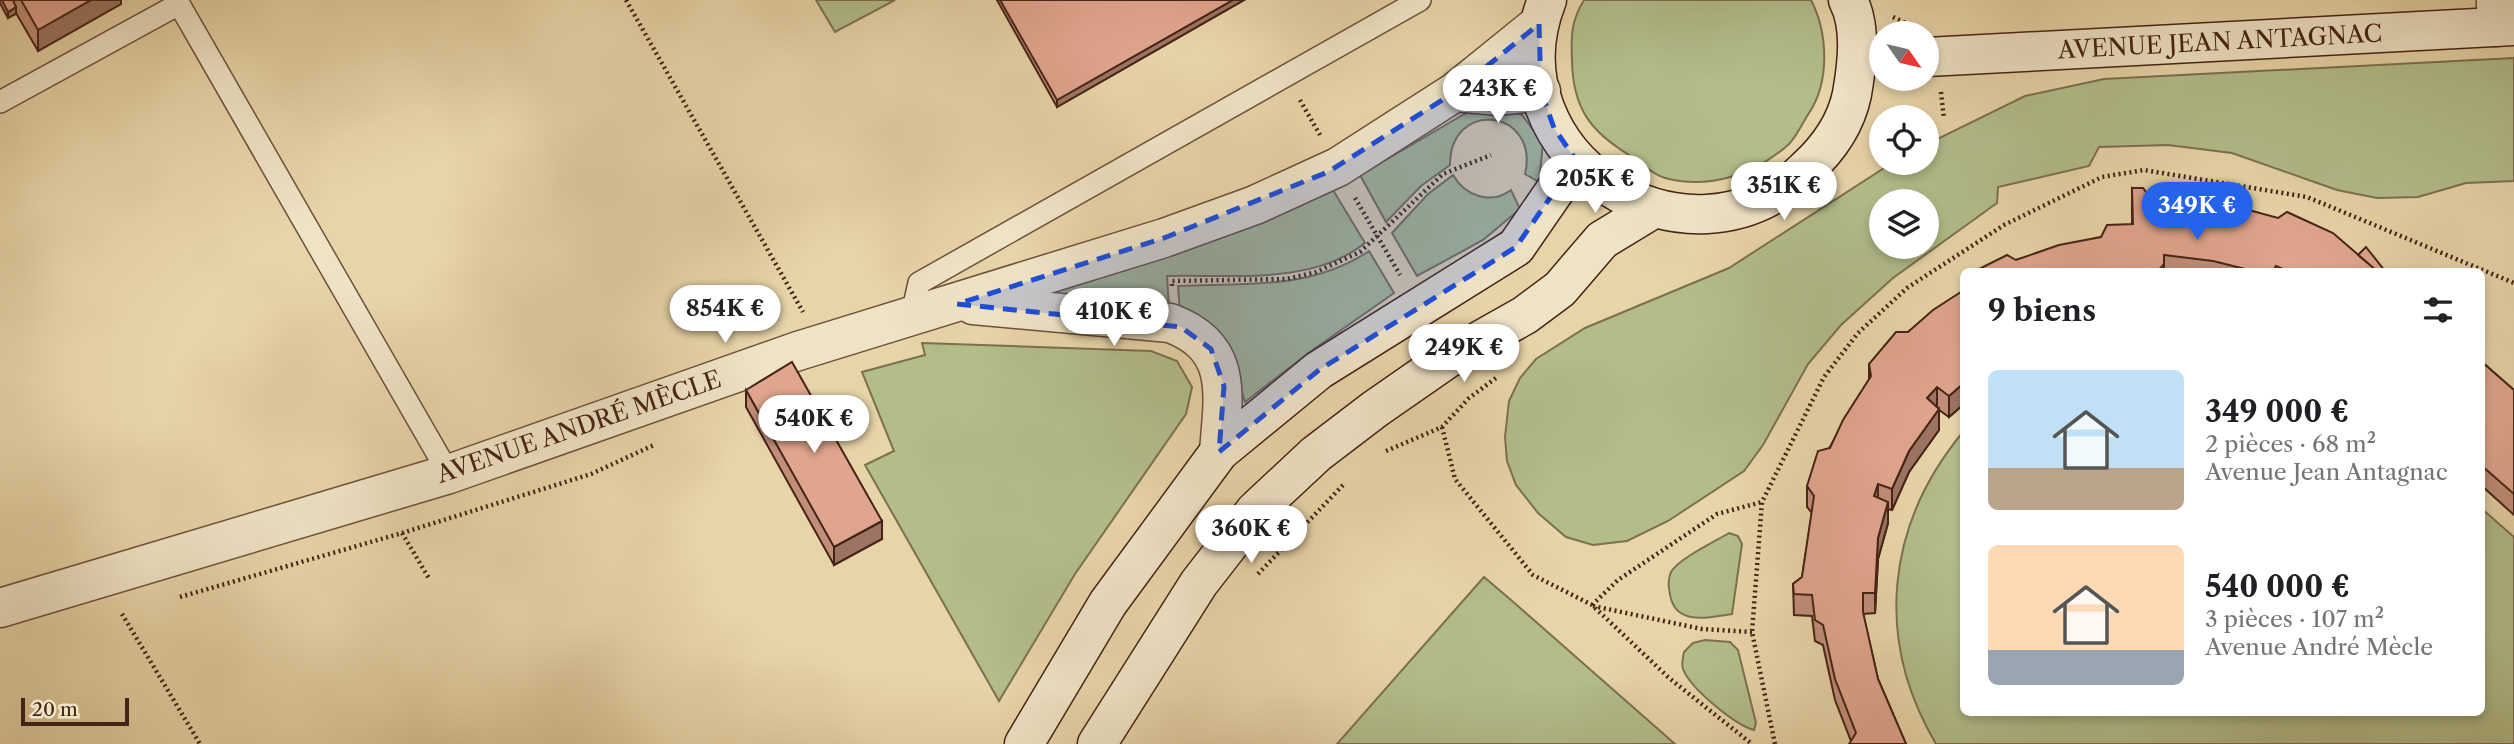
<!DOCTYPE html>
<html lang="fr">
<head>
<meta charset="utf-8">
<style>
  body { margin:0; font-family:"Libre Caslon Text",serif; background:#f6f6f6; color:#202124; height:100vh; display:flex; flex-direction:column; font-size:26px; white-space:nowrap }
  * { box-sizing:border-box; margin:0 }
  p { font-size:23px; color:#757577 }
  .icon { flex:none; width:38px; height:38px; fill:none; stroke:currentColor; stroke-width:2; stroke-linecap:round; stroke-linejoin:round }
  .map { position:relative; flex:1; overflow:hidden }
  .drawer { position:absolute; left:1960px; top:268px; width:525px; height:448px; display:flex; flex-direction:column; background:#fff; border-radius:10px; box-shadow:0 4px 10px #0003 }
  .drawer>* { flex:none }
  .needle { width:46px; rotate:124deg }
  .tools { position:absolute; left:1869px; top:21px; display:grid; gap:14px }
  .tools a { display:grid; place-items:center; width:70px; height:70px; border-radius:50%; background:#fff; box-shadow:0 4px 10px #0003; font-size:35px }
  .scale { position:absolute; left:21px; bottom:18px; width:108px; box-sizing:border-box; padding-left:7px; border:4px solid #462415; border-top:0; font-size:19px; line-height:24px; white-space:nowrap; color:#462415; -webkit-text-stroke:5px #efe3c6; paint-order:stroke }
  .price { position:absolute; translate:-50% -60px; padding:0 16px; border-radius:24px; background:#fff; color:#222; font-size:23px; line-height:46px; filter:drop-shadow(0 2px 4px #0008) }
  .price::after { content:''; position:absolute; left:50%; top:42px; width:21px; height:16px; margin-left:-10px; background:inherit; clip-path:polygon(0 0,100% 0,50% 100%) }
  .price.active { background:#2563eb; color:#fff }
  ul { padding:0; list-style:none }
  li { display:flex; align-items:center; gap:21px; height:175px; padding:0 28px }
  li span { display:grid; place-items:center; flex:none; width:196px; height:140px; border-radius:10px; color:#555 }
  li>.icon { margin-inline-start:auto }
  span .icon { width:84px; height:84px; fill:#fffc; stroke-width:1 }
  li b { font-size:30px }
  h2 { display:flex; justify-content:space-between; align-items:center; height:84px; padding:0 28px; font-size:30px }
  .map>svg:first-child { display:block }
  .green { fill:#b2bd8a; stroke:#7c7050; stroke-width:2; fill-rule:evenodd }
  .lines { fill:none; stroke-linecap:round; stroke-linejoin:round }
  .service-casing { stroke:#6e503a; stroke-width:24 }
  .minor-casing { stroke:#6e503a; stroke-width:41 }
  .tertiary-casing { stroke:#6e503a; stroke-width:41 }
  .secondary-casing { stroke:#462415; stroke-width:41 }
  .path { stroke:#462415; stroke-width:4.5; stroke-dasharray:2 3.5; stroke-linecap:butt }
  .service { stroke:#efe3c6; stroke-width:21 }
  .minor { stroke:#efe3c6; stroke-width:38 }
  .tertiary { stroke:#efe3c6; stroke-width:38 }
  .secondary { stroke:#efe3c6; stroke-width:38 }
  .wall { fill:#c18e7a; stroke:#462415; stroke-width:2 }
  .shaded-wall { fill:#9d7463; stroke:#462415; stroke-width:2 }
  .building { fill:#e0a58e; stroke:#462415; stroke-width:2 }
  .marked { fill:#1d4ed8; fill-opacity:0.2; stroke:#1d4ed8; stroke-width:5; stroke-dasharray:14 9; stroke-linejoin:round }
  .labels { text-anchor:middle; stroke-width:5; stroke-linejoin:round; paint-order:stroke }
  .street-label { font-size:24px; fill:#462415; stroke:#efe3c6 }
</style>
</head>
<body>
<div class="map">
<svg width="2514" height="744" viewBox="0 0 2514 744">
  <rect width="100%" height="100%" fill="#e7d4a8"/>
  <filter id="stains"><feTurbulence type="fractalNoise" baseFrequency=".00286" numOctaves="4"/><feColorMatrix values="0 0 0 0 .2 0 0 0 0 .09 0 0 0 0 .02 0 0 0 .5 -.17"/></filter>
  <radialGradient id="worn" r=".72"><stop offset=".6" stop-color="#630" stop-opacity="0"/><stop offset="1" stop-color="#630" stop-opacity=".3"/></radialGradient>
  <path class="green" d="M816,0H895L835,32Z
    M1584,0H1811C1828,33 1830,81 1809,113C1803,122 1797,136 1789,144C1756,174 1709,190 1665,178C1653,175 1640,162 1629,155C1590,131 1573,108 1572,61C1571,36 1571,21 1584,0Z
    M2514,58V181L2466,183L2418,197L2377,198L2337,190L2232,153L2168,145L2099,147L2089,166L1998,187L1997,203L1893,278L1841,325L1808,364L1763,445L1744,471L1668,521L1627,541L1593,545L1566,537L1538,513L1516,485L1507,461L1505,437L1509,401L1520,378L1536,359L1585,328L1729,268L1892,163H1927V144L2025,96L2104,79ZM1881,201H1927V247H1881Z
    M1507,107L1522,115L1543,143L1539,182L1525,174C1540,109 1450,98 1450,165L1421,186L1386,222L1360,175L1473,109Z
    M1453,175C1465,196 1491,205 1511,190L1520,209L1483,240L1417,276L1392,233L1428,194Z
    M1333,190L1365,243C1311,286 1231,274 1167,276L1169,309L1050,293L1263,222Z
    M1369,251L1394,293L1307,354L1245,402L1238,378L1180,311L1178,286C1245,283 1311,290 1369,251Z
    M922,343L1151,351L1177,361L1192,387L1186,414L1075,574L999,701L865,465L894,451L862,372L925,355Z
    M1963,432L1964,712H2482V509L2514,537V744H1936C1874,639 1886,525 1963,432Z
    M1729,533L1738,536L1742,544L1732,614C1711,617 1679,626 1671,599C1669,590 1667,581 1671,572C1678,559 1716,541 1729,533Z
    M1484,577L1511,600L1675,744H1337Z
    M1705,640L1730,642L1738,650L1756,723L1754,730C1735,725 1690,688 1683,669C1681,664 1683,658 1684,652L1693,643Z"/>
  <g class="lines">
    <defs>
      <path id="service" d="M0,102L179,4L449,474
        M912,314L919,283L1420,0"/>
      <path id="minor" d="M2496,27V0"/>
      <path id="tertiary" d="M1455,92L1499,96L1541,91
        M973,305L1170,323C1235,347 1223,396 1219,452
        M0,608L449,474L798,351L1164,238L1255,205L1338,167L1455,92L1539,24"/>
      <path id="secondary" d="M1547,0C1486,154 1687,287 1806,169C1828,149 1846,123 1852,94C1857,65 1862,27 1848,0
        M1927,57L2514,26
        M1024,744L1108,603L1219,452L1319,370L1516,247L1576,160
        M1097,744L1199,583L1255,511L1316,454L1375,409L1447,359L1525,315L1560,289L1602,240L1653,209"/>
    </defs>
    <use href="#service" class="service-casing"/>
    <use href="#minor" class="minor-casing"/>
    <use href="#tertiary" class="tertiary-casing"/>
    <use href="#secondary" class="secondary-casing"/>
    <path class="path" d="M626,0L803,312
      M1893,17L1910,25
      M1941,92L1944,119
      M1300,100L1320,135
      M1355,198L1400,275
      M1172,286V281L1287,279L1316,272L1360,252L1443,174L1491,155
      M1442,427L1455,479L1533,575L1592,605L1669,678L1752,744
      M1386,451L1442,427L1469,398L1496,378
      M402,533L430,580
      M1258,574L1344,484
      M180,597L402,533L591,474L654,445
      M1592,605L1618,580L1717,514L1762,502
      M1593,606L1702,629L1752,632
      M122,614L200,744
      M1775,744L1752,632L1762,502L1824,377L1858,333L1907,288L2004,225L2102,177L2144,170L2307,197L2514,283"/>
    <use href="#service" class="service"/>
    <use href="#minor" class="minor"/>
    <use href="#tertiary" class="tertiary"/>
    <use href="#secondary" class="secondary"/>
  </g>
  <path class="wall" d="M0,0H121V4L38,51L16,13L8,18L0,3Z
    M997,0H1244L1057,107Z
    M2132,188L2150,197L2358,255L2385,271H1975L2101,237L2132,224Z
    M1964,290V404L1949,417L1939,410V430L1909,472L1892,510L1888,509V523L1878,559L1875,613L1863,614L1878,679L1906,744L1851,741L1835,700L1823,645L1815,641L1812,616L1794,615L1793,584L1802,577L1812,513L1807,507V486L1869,380V364L1908,332Z
    M2482,362L2514,390V515L2482,486Z
    M746,390L882,539L834,565L746,407Z"/>
  <path class="shaded-wall" d="M91,0H121V4L38,51V30Z
    M1233,0H1244L1057,107V100Z
    M16,7V14L8,18V12Z
    M2164,264V271H2158Z
    M1964,383V404L1949,417V396Z
    M1937,387V408L1927,398Z
    M1939,409V430L1909,472L1892,510V489L1909,451Z
    M1878,484V505L1874,496Z
    M1888,502V523L1878,559L1875,613V593L1878,538Z
    M882,521V539L834,565V547Z"/>
  <path class="building" d="M2,0H13L16,7L8,12Z
    M21,0H91L38,30Z
    M1000,0H1233L1057,100Z
    M2132,188H2143L2150,197L2234,206L2278,218L2287,212L2333,233L2377,271H2288L2276,266L2273,271H2253L2213,261L2164,255V264L2158,271H1975L2007,255L2016,260L2059,245L2101,237L2107,225L2133,224Z
    M2366,247L2385,271H2377L2358,255Z
    M1964,290V383L1949,396L1937,387L1927,398L1939,409L1909,451L1892,489L1878,484L1874,496L1888,502L1878,538L1875,593H1863V612L1878,679L1906,744H1849L1856,733L1835,679L1823,625L1815,620L1812,595L1794,594L1793,584L1802,577L1814,496L1807,486L1818,451L1830,448L1843,420L1871,376L1869,364L1896,332H1908L1933,310Z
    M792,362L882,521L834,547L746,390Z
    M2482,362L2514,390V494L2482,466Z"/>
  <path class="marked" d="M1539,24L1541,91L1554,128L1576,160L1516,247L1319,370L1219,452L1224,386L1211,349L1181,327L957,304L1164,238L1328,172L1455,92Z"/>
  <g class="labels">
    <g class="street-label">
      <text transform="translate(2220 42) rotate(-3)" y="8">AVENUE JEAN ANTAGNAC</text>
      <text transform="translate(579 427) rotate(-19)" y="8">AVENUE ANDRÉ MÈCLE</text>
    </g>
  </g>
  <rect width="100%" height="100%" filter="url(#stains)"/>
  <rect width="100%" height="100%" fill="url(#worn)"/>
</svg>
<div class="tools">
<a><svg class="needle" viewBox="-14 -14 28 28"><path d="M0-13l5 13h-10z" fill="#e53935"/><path d="M0 13l5-13h-10z" fill="#757577"/></svg></a>
<a><svg class="icon" aria-label="locate" viewBox="0 0 24 24"><circle cx="12" cy="12" r="6"/><path d="M12 2v4M12 18v4M2 12h4M18 12h4"/></svg></a>
<a><svg class="icon" aria-label="layers" viewBox="0 0 24 24"><path d="M12 4l9 5-9 5-9-5zM3 14l9 5 9-5"/></svg></a>
</div>
<div class="scale">20 m</div>
<b class="price" style="left:1498px;top:125px">243K €</b>
<b class="price" style="left:1595px;top:215px">205K €</b>
<b class="price" style="left:1784px;top:222px">351K €</b>
<b class="price active" style="left:2197px;top:242px">349K €</b>
<b class="price" style="left:725px;top:345px">854K €</b>
<b class="price" style="left:1114px;top:348px">410K €</b>
<b class="price" style="left:1464px;top:384px">249K €</b>
<b class="price" style="left:814px;top:455px">540K €</b>
<b class="price" style="left:1251px;top:565px">360K €</b>
<section class="drawer">
<h2>9 biens<svg class="icon" aria-label="filters" viewBox="0 0 24 24"><path d="M4 7h16M4 17h16"/><circle cx="9" cy="7" r="2"/><circle cx="15" cy="17" r="2"/></svg></h2>
<ul>
<li><span style="background:linear-gradient(#bfe0f5 70%,#b9a48a 0)"><svg class="icon" aria-label="home" viewBox="0 0 24 24"><path d="M3 11l9-7 9 7M6 9v11h12V9"/></svg></span><div><b>349 000 €</b><p>2 pièces · 68 m²</p><p>Avenue Jean Antagnac</p></div></li>
<li><span style="background:linear-gradient(#ffd9b3 75%,#9aa5b1 0)"><svg class="icon" aria-label="home" viewBox="0 0 24 24"><path d="M3 11l9-7 9 7M6 9v11h12V9"/></svg></span><div><b>540 000 €</b><p>3 pièces · 107 m²</p><p>Avenue André Mècle</p></div></li>
</ul>
</section>
</div>
</body>
</html>
